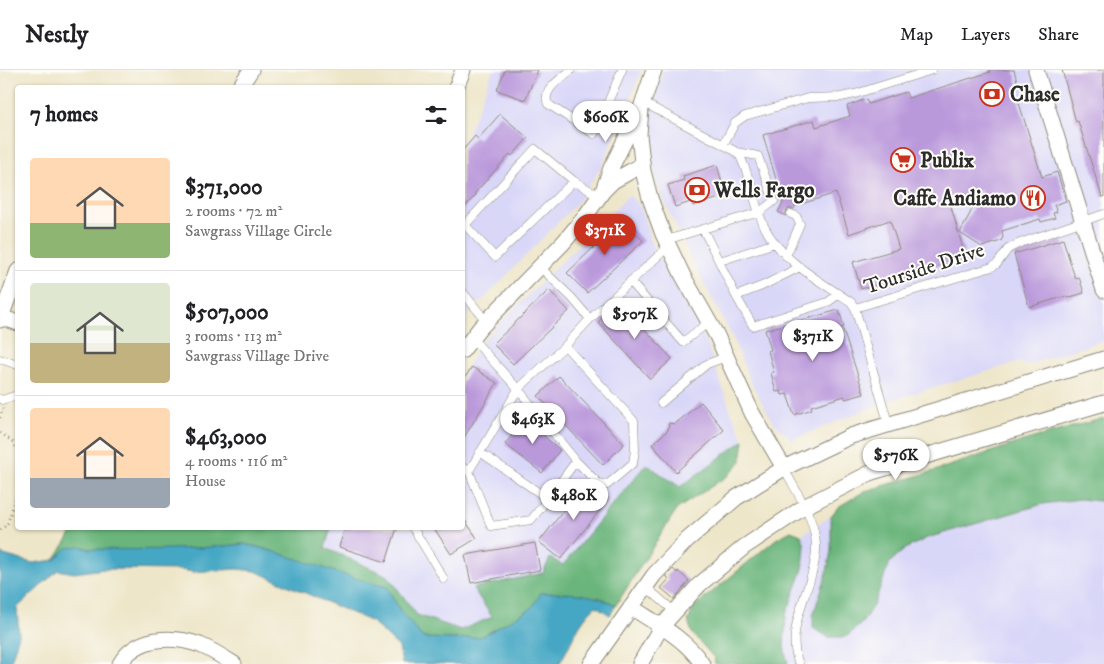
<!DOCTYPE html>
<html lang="en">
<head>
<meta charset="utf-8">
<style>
  body { margin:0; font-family:"IM FELL DW Pica",serif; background:#f2f2f2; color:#202124; height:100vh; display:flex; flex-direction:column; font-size:19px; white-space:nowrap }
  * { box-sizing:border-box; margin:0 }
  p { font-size:16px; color:#757577 }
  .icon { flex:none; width:28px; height:28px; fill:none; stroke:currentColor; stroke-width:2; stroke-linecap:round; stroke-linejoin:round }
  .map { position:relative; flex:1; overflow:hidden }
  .side { position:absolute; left:15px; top:15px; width:450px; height:445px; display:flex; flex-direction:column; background:#fff; border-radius:5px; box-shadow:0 1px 4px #0004 }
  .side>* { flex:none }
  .price { position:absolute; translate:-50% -42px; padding:0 11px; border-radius:18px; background:#fff; color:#222; font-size:16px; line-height:32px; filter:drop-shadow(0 1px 2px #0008) }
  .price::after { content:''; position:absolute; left:50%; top:30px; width:15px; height:11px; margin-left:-8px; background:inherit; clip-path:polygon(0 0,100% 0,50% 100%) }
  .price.selected { background:#c8321e; color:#fff }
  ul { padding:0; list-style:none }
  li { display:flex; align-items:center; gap:15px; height:125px; padding:0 15px }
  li+li { border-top:1px solid #e0e0e0 }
  li span { display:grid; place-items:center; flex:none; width:140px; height:100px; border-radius:5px; color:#555 }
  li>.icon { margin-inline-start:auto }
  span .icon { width:60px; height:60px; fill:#fffc; stroke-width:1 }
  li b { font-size:21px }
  h2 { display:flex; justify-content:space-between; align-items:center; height:60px; padding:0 15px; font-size:21px }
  header { display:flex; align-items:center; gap:30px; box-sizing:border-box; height:70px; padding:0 25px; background:#fff; border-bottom:1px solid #e0e0e0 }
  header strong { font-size:24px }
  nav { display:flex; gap:28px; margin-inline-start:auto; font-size:18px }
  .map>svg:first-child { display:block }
  .built { fill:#d9d7f8 }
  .forest { fill:#6bb57c; stroke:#4b7054 }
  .water { fill:#44a7c4; stroke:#386978 }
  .building { fill:#ba99db }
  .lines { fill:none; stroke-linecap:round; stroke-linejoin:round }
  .lane-casing { stroke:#8c887a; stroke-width:9 }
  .street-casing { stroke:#8c887a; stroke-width:17 }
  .path { stroke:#8c887a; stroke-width:2.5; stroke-dasharray:1 4; stroke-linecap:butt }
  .lane { stroke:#fff; stroke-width:8 }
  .street { stroke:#fff; stroke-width:15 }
  .labels { text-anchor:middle; stroke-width:4; stroke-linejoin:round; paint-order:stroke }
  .poi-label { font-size:21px; font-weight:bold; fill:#2b2b2b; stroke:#fdfcf7; text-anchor:start }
  .street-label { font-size:21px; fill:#2b2b2b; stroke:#fdfcf7 }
</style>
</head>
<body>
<header>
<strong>Nestly</strong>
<nav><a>Map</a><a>Layers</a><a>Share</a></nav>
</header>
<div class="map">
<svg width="1104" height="594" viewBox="0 0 1104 594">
  <rect width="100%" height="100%" fill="#fdfcf7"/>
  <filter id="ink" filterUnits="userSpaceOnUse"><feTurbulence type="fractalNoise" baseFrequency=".02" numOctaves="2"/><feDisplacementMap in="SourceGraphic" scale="10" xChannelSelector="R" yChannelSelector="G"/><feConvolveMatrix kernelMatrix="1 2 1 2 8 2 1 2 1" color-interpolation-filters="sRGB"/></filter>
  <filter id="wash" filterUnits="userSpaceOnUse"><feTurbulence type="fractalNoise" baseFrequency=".0096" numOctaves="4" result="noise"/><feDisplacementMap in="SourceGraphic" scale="20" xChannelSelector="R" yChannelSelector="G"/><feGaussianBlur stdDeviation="1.12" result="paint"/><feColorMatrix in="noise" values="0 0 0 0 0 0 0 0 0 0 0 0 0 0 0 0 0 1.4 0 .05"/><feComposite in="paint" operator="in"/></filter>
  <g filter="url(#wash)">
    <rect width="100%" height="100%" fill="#eee6c9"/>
    <path class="built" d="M493,0H642L602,96L577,133L466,247L463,252V71L467,66Z
      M663,0H1104V270L1027,295L1019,292L882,333L792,370L773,352L750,311L732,266L693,193L658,117L650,81L649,49Z
      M629,125L640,136L652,174L706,270L730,339L744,370L680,417L646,394L563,495L543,503L473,518L492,547L461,560L417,545L388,506L325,478L331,458H462L463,304L484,269Z
      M1080,429L1099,431L1104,433V594H788L784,577L786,545L803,499L805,475L801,465L831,446V481L826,506L874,534L890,492L905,479L927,468L1043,434Z"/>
    <path class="forest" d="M1104,348V433L1099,431L1080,429L1043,434L927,468L905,479L890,492L874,534L862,553L846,567H828L813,558V545L826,506L831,481V446L838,437L865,421L931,402L1026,370Z
      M744,370L741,391L729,405L677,439L616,535L599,527L532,538L481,567L457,569L423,568L401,542L386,517L359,511L262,478L244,474L207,478L156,481L89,479L79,476L54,490L75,458H331L325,478L388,506L417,545L461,560L492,547L473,518L543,503L550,488L563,495L646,394L680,417Z
      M791,461L801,465L805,475L803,499L786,545L784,577L788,594H715L714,588L692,563L688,551L694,537L776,469Z"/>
    <path class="water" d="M244,474C293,484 338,506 387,517L401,542L423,568L457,569L481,567L532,538L541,523C571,523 588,522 616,535L610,545L596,536C577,552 572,574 559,594H402L399,577L372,552L255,501L237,499L193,502L181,500L104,499L74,503L58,500L17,538L19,565L10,594H0V484L33,493L54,490L67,478L79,476L89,479C141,480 192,480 244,474Z"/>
    <g id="blocks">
      <path class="building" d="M505,0H538L525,30L497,20Z
        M989,0H1014L1018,15L1014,17L1042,107L1057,102L1066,131L1054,135L1057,142L1053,143L1055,148L1041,152L1040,149L1002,161L1003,167L1001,171L982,177L960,163L982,120L949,130L964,182L959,190L861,219L853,192L899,179L890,150L849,164L836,123L795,136L794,139H788L786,142V146L778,142L783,133L763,65L814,50L816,57L850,46L847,36L866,29L868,34L906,22L908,28L990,2Z
        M1062,0H1104V127H1102L1078,51L1076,52Z
        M500,44L528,68L512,86L510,84L474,124L476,125L462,140V81L475,66L478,69Z
        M717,95L726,126L693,136L691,132L675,137L668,115L684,110L683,106Z
        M623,149L643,171L587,223L567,203Z
        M1063,169L1075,208L1079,207L1084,223L1067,228L1066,226L1029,237L1014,184Z
        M549,220L569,241L513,294L493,274Z
        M620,232L672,289L650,309L598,252Z
        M839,240L844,257H842L864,324L845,329V326L811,336L812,339L794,345L787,324L782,325L781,321L776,322L771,303L774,302L768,281L771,280L765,260Z
        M472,297L497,313L462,371V312Z
        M559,306L624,374L603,395L538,326Z
        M701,332L724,360L676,402L652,374L668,360L669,353L675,354Z
        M527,346L542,358L546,363L544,366L560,380L542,403L505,374Z
        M586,412L608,430L561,489L539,472Z
        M462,446L477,468L451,484L434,458H462Z
        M345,458H397L386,492L339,477Z
        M535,473L540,500L471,513L465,485Z
        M673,499L677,503L678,501L689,511L674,529L661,518L669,509L666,506Z"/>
    </g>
  </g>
  <g filter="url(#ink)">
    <use href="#blocks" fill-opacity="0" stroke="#8c887a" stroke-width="1"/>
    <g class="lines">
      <defs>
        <path id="lane" d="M571,0C562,8 541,20 548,34L594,64L622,0
          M642,32L735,81L740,86C751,108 754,134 764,156C781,191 820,211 851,232L855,238L889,356
          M723,75L735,53L745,46L808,28L841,27L855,24L932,0
          M574,111L495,187L465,155L535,79L574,111L599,126
          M703,159L736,226
          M666,170L760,142L774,131L758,86L736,82
          M786,186L800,154L796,146L791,144
          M720,191L775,173
          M540,197L572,228L590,249L565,276L518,319L576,391L598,413L607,415L633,393L635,380L634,351L565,276
          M800,197L762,216L736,226L753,256L828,232L839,224
          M630,211L683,272L709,252
          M462,221L486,251
          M855,238L992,197L997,194L1008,179L1020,173L1104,144
          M590,249L669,176
          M0,289L18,295
          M0,329L2,330L14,326
          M661,333L707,294L726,287
          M462,397L469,401L518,319L472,268
          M784,398C796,422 817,450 816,479C815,517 783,556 799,594
          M469,401L491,456L531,450L548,429L480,382
          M548,429L576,391
          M413,458L444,509
          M646,517L675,542"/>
        <path id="street" d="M654,0L641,38L639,65L643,101L650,128L663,164L683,206L717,266L752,343L784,398
          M1036,0L1104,220
          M239,18L251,0
          M456,18L463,0
          M604,118L611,98L638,44
          M1,247L18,253
          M0,250L18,201
          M462,281L480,258L563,173L584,148L603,121L613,111L642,95
          M631,537C655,553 687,569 702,594
          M120,594C136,566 172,565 200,575C212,580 223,587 234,594
          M591,594L654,505L687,470L736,428L784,398L851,366L1104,289
          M640,594L661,557L699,515L744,477L804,437L872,402L1104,333"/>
      </defs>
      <use href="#lane" class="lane-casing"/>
      <use href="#street" class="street-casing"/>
      <path class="path" d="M0,348L3,338
        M0,363L12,371L18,380
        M0,460L7,455L18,420"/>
      <use href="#lane" class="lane"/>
      <use href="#street" class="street"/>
    </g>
  </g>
  <defs>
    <symbol id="bank-ring" viewBox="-11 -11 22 22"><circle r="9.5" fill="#fdfcf7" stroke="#c8321e" stroke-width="1.5"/><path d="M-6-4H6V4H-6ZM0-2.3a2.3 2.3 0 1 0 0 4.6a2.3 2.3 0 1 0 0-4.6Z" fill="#c8321e"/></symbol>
    <symbol id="supermarket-ring" viewBox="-11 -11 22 22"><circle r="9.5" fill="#fdfcf7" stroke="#c8321e" stroke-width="1.5"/><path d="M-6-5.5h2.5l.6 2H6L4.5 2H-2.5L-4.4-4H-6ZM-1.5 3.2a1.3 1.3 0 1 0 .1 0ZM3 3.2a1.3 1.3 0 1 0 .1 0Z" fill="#c8321e"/></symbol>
    <symbol id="restaurant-ring" viewBox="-11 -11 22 22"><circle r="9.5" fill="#fdfcf7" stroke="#c8321e" stroke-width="1.5"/><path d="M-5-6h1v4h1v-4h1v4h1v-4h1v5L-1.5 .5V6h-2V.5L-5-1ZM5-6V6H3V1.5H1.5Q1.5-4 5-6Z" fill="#c8321e"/></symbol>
  </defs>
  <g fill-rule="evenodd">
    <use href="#bank-ring" x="978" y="10" width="28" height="28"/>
    <use href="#supermarket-ring" x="889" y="76" width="28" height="28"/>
    <use href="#bank-ring" x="683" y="106" width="28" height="28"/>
    <use href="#restaurant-ring" x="1019" y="114" width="28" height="28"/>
  </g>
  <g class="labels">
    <g class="poi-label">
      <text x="1010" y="31">Chase</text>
      <text x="920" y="97">Publix</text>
      <text x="714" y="127">Wells Fargo</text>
      <text x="1016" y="135" text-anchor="end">Caffe Andiamo</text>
    </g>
    <g class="street-label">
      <text transform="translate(924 198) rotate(-18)" y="7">Tourside Drive</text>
    </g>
  </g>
</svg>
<b class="price" style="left:606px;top:73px">$606K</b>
<b class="price selected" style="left:605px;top:186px">$371K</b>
<b class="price" style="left:635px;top:270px">$507K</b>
<b class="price" style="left:813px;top:292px">$371K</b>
<b class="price" style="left:533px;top:375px">$463K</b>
<b class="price" style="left:896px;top:411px">$576K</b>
<b class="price" style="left:574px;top:451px">$480K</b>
<section class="side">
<h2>7 homes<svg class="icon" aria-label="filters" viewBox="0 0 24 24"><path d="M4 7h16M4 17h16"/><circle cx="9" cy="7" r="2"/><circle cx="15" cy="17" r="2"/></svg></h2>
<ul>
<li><span style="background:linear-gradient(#ffd9b3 65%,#8fb573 0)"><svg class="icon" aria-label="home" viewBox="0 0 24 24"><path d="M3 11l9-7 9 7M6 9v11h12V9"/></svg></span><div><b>$371,000</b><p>2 rooms · 72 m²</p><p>Sawgrass Village Circle</p></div></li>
<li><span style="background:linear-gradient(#dfe7d0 60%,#c2b280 0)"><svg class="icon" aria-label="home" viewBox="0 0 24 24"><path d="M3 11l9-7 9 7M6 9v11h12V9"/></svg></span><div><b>$507,000</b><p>3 rooms · 113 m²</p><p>Sawgrass Village Drive</p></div></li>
<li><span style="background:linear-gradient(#ffd9b3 70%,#9aa5b1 0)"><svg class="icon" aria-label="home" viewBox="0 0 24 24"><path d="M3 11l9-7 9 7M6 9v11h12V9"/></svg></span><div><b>$463,000</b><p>4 rooms · 116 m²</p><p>House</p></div></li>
</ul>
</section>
</div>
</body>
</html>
